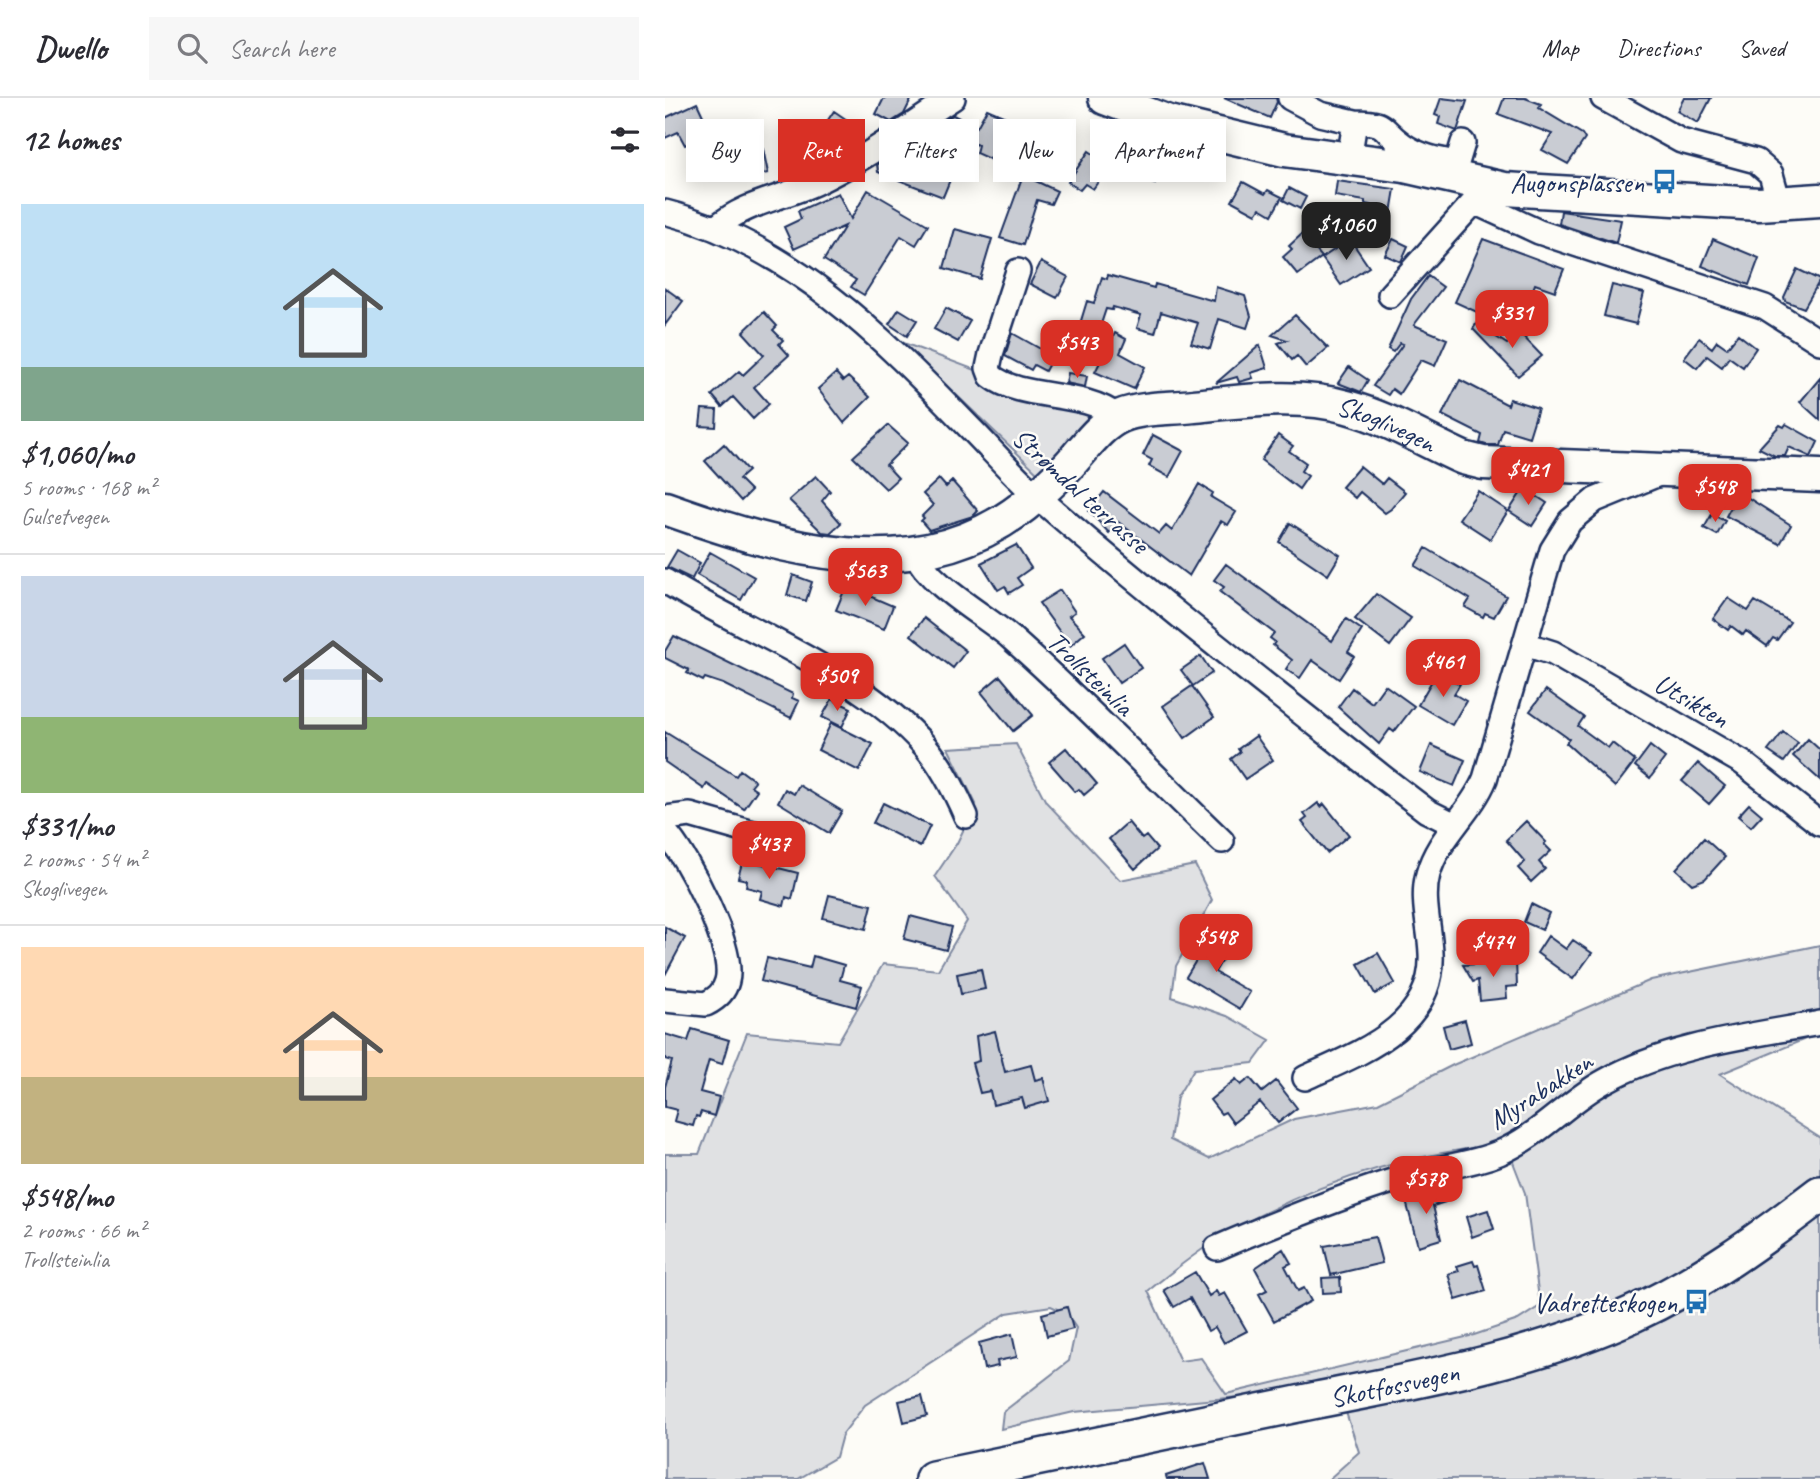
<!DOCTYPE html>
<html lang="en">
<head>
<meta charset="utf-8">
<style>
  body { margin:0; font-family:Caveat,sans-serif; background:#f7f7f7; color:#2b2b33; height:100vh; display:flex; flex-direction:column; font-size:26px; white-space:nowrap }
  * { box-sizing:border-box; margin:0 }
  p { font-size:23px; color:#7c7c81 }
  .icon { flex:none; width:38px; height:38px; fill:none; stroke:currentColor; stroke-width:2; stroke-linecap:round; stroke-linejoin:round }
  .map { position:relative; flex:1; overflow:hidden }
  .side { display:flex; flex-direction:column; background:#fff; width:665px }
  .side>* { flex:none }
  .guide { position:absolute; left:21px; top:21px; width:665px; height:63px; display:flex; gap:14px }
  .price { position:absolute; translate:-50% -60px; padding:0 16px; border-radius:14px; background:#d93025; color:#fff; font-size:23px; line-height:46px; filter:drop-shadow(0 2px 4px #0008) }
  .price::after { content:''; position:absolute; left:50%; top:42px; width:21px; height:16px; margin-left:-10px; background:inherit; clip-path:polygon(0 0,100% 0,50% 100%) }
  .price.on { background:#222; color:#fff }
  ul { padding:0; list-style:none }
  li { display:grid; align-content:center; gap:14px; height:371px; padding:0 21px }
  li+li { border-top:2px solid #e1e1e2 }
  li span { display:grid; place-items:center; height:217px; border-radius:0px; color:#555 }
  li>.icon { margin-inline-start:auto }
  span .icon { width:126px; height:126px; fill:#fffc; stroke-width:1 }
  li b { font-size:30px }
  h2 { display:flex; justify-content:space-between; align-items:center; height:84px; padding:0 21px; font-size:30px }
  .tag { padding:0 24px; border-radius:0px; background:#fff; box-shadow:0 4px 18px #0003; font-size:24px; line-height:63px }
  .tag.on { background:#d93025; color:#fff }
  header { display:flex; align-items:center; gap:42px; box-sizing:border-box; height:98px; padding:0 35px; background:#fff; border-bottom:2px solid #e1e1e2 }
  header strong { font-size:33px }
  nav { display:flex; gap:38px; margin-inline-start:auto; font-size:24px }
  .search { width:490px; height:63px; background:#f7f7f7; display:flex; align-items:center; gap:18px; box-sizing:border-box; padding:0 24px; border-radius:0px; color:#7c7c81; font-size:26px }
  main { display:flex; flex:1; min-height:0 }
  .map>svg:first-child { display:block }
  .green { fill:#e0e1e3; stroke:#7e88a0; stroke-width:2; fill-rule:evenodd }
  .building { fill:#c9ccd3; stroke:#1b2f5e; stroke-width:2 }
  .lines { fill:none; stroke-linecap:round; stroke-linejoin:round }
  .street-casing { stroke:#1b2f5e; stroke-width:28 }
  .secondary-casing { stroke:#1b2f5e; stroke-width:37 }
  .primary-casing { stroke:#1b2f5e; stroke-width:40 }
  .street { stroke:#fdfcf7; stroke-width:23 }
  .secondary { stroke:#fdfcf7; stroke-width:32 }
  .primary { stroke:#fdfcf7; stroke-width:35 }
  .labels { text-anchor:middle; stroke-width:5; stroke-linejoin:round; paint-order:stroke }
  .poi-label { font-size:28px; fill:#1b2f5e; stroke:#fdfcf7; text-anchor:end }
  .street-label { font-size:28px; fill:#1b2f5e; stroke:#fdfcf7 }
</style>
</head>
<body>
<header>
<strong>Dwello</strong>
<div class="search"><svg class="icon" aria-label="search" viewBox="0 0 24 24"><circle cx="10" cy="10" r="6"/><path d="M15 15l6 6"/></svg>Search here</div>
<nav><a>Map</a><a>Directions</a><a>Saved</a></nav>
</header>
<main>
<section class="side">
<h2>12 homes<svg class="icon" aria-label="filters" viewBox="0 0 24 24"><path d="M4 7h16M4 17h16"/><circle cx="9" cy="7" r="2"/><circle cx="15" cy="17" r="2"/></svg></h2>
<ul>
<li><span style="background:linear-gradient(#bfe0f5 75%,#7fa58c 0)"><svg class="icon" aria-label="home" viewBox="0 0 24 24"><path d="M3 11l9-7 9 7M6 9v11h12V9"/></svg></span><div><b>$1,060/mo</b><p>5 rooms · 168 m²</p><p>Gulsetvegen</p></div></li>
<li><span style="background:linear-gradient(#c9d6e8 65%,#8fb573 0)"><svg class="icon" aria-label="home" viewBox="0 0 24 24"><path d="M3 11l9-7 9 7M6 9v11h12V9"/></svg></span><div><b>$331/mo</b><p>2 rooms · 54 m²</p><p>Skoglivegen</p></div></li>
<li><span style="background:linear-gradient(#ffd9b3 60%,#c2b280 0)"><svg class="icon" aria-label="home" viewBox="0 0 24 24"><path d="M3 11l9-7 9 7M6 9v11h12V9"/></svg></span><div><b>$548/mo</b><p>2 rooms · 66 m²</p><p>Trollsteinlia</p></div></li>
</ul>
</section>
<div class="map">
<svg width="1155" height="1381" viewBox="0 0 1155 1381">
  <rect width="100%" height="100%" fill="#fdfcf7"/>
  <filter id="ink" filterUnits="userSpaceOnUse"><feTurbulence type="fractalNoise" baseFrequency=".0143" numOctaves="2"/><feDisplacementMap in="SourceGraphic" scale="14" xChannelSelector="R" yChannelSelector="G"/><feConvolveMatrix kernelMatrix="1 2 1 2 8 2 1 2 1" color-interpolation-filters="sRGB"/></filter>
  <g filter="url(#ink)">
    <path class="green" d="M236,244L422,314L426,324L374,376Z
      M351,646L381,704L455,782L530,767L547,802L511,868L507,899L562,918L605,942L588,965L529,971L512,999L505,1042L544,1061L629,1021L713,1005L788,967L986,882L1155,847V935L1055,976L1155,1040V1381H664L694,1354L673,1290L409,1314L336,1331L338,1314L404,1263L411,1230L401,1215L386,1208L342,1215L200,1307L177,1337L171,1359L133,1381H0V1056H34L82,935L173,944L218,866L273,872L302,823L270,778L292,745L311,706L283,650ZM841,1046L860,1095L875,1208L853,1222L809,1237L561,1296L536,1260L515,1263L483,1193C510,1171 539,1148 569,1131C653,1084 746,1055 841,1046Z"/>
    <path class="building" d="M219,0H247L239,16L226,24L211,16Z
      M559,0H611L612,4L605,20Z
      M776,0L802,3L792,33L773,26L775,19L770,17Z
      M839,0H860L876,6L874,10L917,36L920,41L903,66L877,52L887,36L833,16Z
      M1019,0H1046L1033,25L1012,13Z
      M32,5L46,35L20,47L13,34L0,40V20Z
      M322,11L366,30L348,72L311,55L313,47L310,46L303,57L296,55L278,99L213,74L212,66L228,57L274,75L283,50L276,46L280,37L276,35L283,20L288,17L312,29Z
      M169,13L191,28L184,40L179,37L169,52L151,40Z
      M96,41L103,75L79,80L71,46Z
      M424,53L445,67L428,91L420,86L415,92L403,84Z
      M482,53L498,59L490,86L471,80Z
      M358,77L392,93L386,106L372,102L358,147L335,140Z
      M672,83L730,91L726,115L704,112L705,107L700,106V103L670,98Z
      M578,84L600,96L603,92L617,99L607,117L595,110L591,116L567,103Z
      M624,90L641,99L635,111L618,102Z
      M203,92L263,127L251,147L236,138L199,197L186,189L191,182L159,162L180,128L129,151L119,129L136,121L133,113L173,95L186,121Z
      M896,113L956,122L951,145L894,126Z
      M290,131L327,141L315,181L279,170Z
      M637,136L657,159L633,177L618,159L627,151L624,148Z
      M685,141L704,169L676,187L657,160Z
      M728,141L743,148L736,164L720,157Z
      M818,141L899,171L890,193L870,186L859,216L820,201L814,215L790,204Z
      M1048,141L1094,160L1084,187L1037,168Z
      M376,164L403,179L392,200L365,186Z
      M1132,171L1155,182L1139,210L1120,203L1119,199Z
      M443,177L489,190L490,186L549,203L551,189L580,198L586,218L582,230L554,221L545,251L526,245L533,225L496,214L490,235L472,230L476,217L448,209L447,212L441,211L434,232L415,226L422,203L429,205L437,179L442,181Z
      M763,178L778,189L749,227L782,241L770,268L756,262L734,296L727,291L723,297L708,288L738,246L735,245L728,254L723,251L746,201Z
      M947,187L979,195L971,226L939,218Z
      M0,190L18,203L0,227Z
      M281,210L305,223L293,244L269,231Z
      M234,211L252,222L242,238L224,226Z
      M99,214L112,228L108,232L118,242L114,246L124,257L89,289L104,306L88,321L68,299L57,309L47,297L74,273L78,277L99,257L78,234Z
      M630,217L663,250L641,269L632,258L627,262L613,245L622,242L607,237Z
      M811,226L842,246L854,234L877,258L853,278L808,231Z
      M347,235L388,258L380,273L369,267L366,272L340,258Z
      M450,235L461,241L455,255L480,269L469,291L430,274Z
      M1073,236L1091,250L1078,269L1064,259L1057,269L1042,258L1032,270L1019,260L1034,240L1047,250L1052,243L1062,250Z
      M595,247L602,270L586,275L588,280L574,284L572,279L551,285Z
      M684,269L703,282L696,294L673,285Z
      M171,275L178,283L183,279L205,299L179,325L153,291Z
      M403,275L422,278L420,289L401,285Z
      M1155,280V322L1135,304Z
      M795,282L843,307L845,301L873,310L864,339L838,331L833,347H821L815,345L817,337L777,317Z
      M37,311L52,312L51,329L35,328Z
      M1121,326L1153,344L1146,359L1124,349L1120,358H1110L1094,350L1115,327L1119,329Z
      M223,327L243,345L221,367L233,380L221,391L188,359Z
      M488,337L518,353L504,379L484,368L487,362L478,357Z
      M613,337L628,348L624,353L641,365L636,373L643,378L634,391L596,362Z
      M59,346L83,373L74,381L86,393L76,403L40,363Z
      M695,368L717,386L722,380L740,394L726,411L720,415L695,394L690,400L677,389Z
      M151,378L165,393L157,403L176,425L165,435L157,434L124,402Z
      M274,381L281,389L287,383L313,413L308,418L264,432L256,423L259,420L257,418L268,407L258,396Z
      M534,386L548,395L546,399L571,414L563,427L556,423L524,478L453,424L444,435L424,413L439,394L494,436L501,428L507,433Z
      M859,390L882,405L867,428L844,413Z
      M813,393L843,413L825,441L794,421Z
      M1074,394L1126,427L1115,446L1061,418Z
      M1047,416L1060,423L1052,437L1039,430Z
      M625,425L675,457L663,477L614,444Z
      M351,447L366,470L352,480L357,487L344,495L340,488L333,492L316,465Z
      M761,450L841,498L829,519L820,515L818,519L800,509L805,501L750,468Z
      M12,452L35,465L27,481L2,469Z
      M45,454L89,479L76,502L32,477Z
      M561,466L667,543L681,521L697,532L683,554L689,558L674,581L647,562L635,580L621,571L627,562L608,547L610,544L605,540L609,535L555,494L559,489L549,482Z
      M128,477L147,484L141,503L122,497Z
      M181,488L228,508L219,531L171,512Z
      M395,492L410,514L404,518L420,535L405,548L374,505Z
      M711,496L746,520L725,548L690,521Z
      M1063,500L1083,513L1090,503L1125,524L1112,542L1108,540L1102,548L1081,533L1078,537L1066,528L1063,532L1048,521Z
      M259,520L301,553L288,570L246,537Z
      M9,538L128,596L127,600L134,603L126,620L58,586L40,580L38,583L22,575L24,572L0,560V553Z
      M459,545L476,570L454,585L437,560Z
      M536,558L547,575L528,588L516,572Z
      M772,574L795,586L789,596L801,603L787,627L753,607Z
      M335,578L368,617L348,633L316,594Z
      M720,587L749,608L729,634L725,631L714,646L673,609L687,590L707,605Z
      M527,588L549,619L520,640L498,608Z
      M881,592L919,619L913,628L943,650L947,645L970,663L950,689L901,645L904,641L865,613Z
      M167,601L186,610L177,629L157,619Z
      M166,625L208,646L194,673L153,652Z
      M0,634L71,678L75,672L90,683L86,688L92,692L79,711L42,686L39,691L0,664Z
      M1118,634L1133,645L1119,664L1103,653Z
      M591,638L608,662L580,681L566,661L575,654L573,651Z
      M1143,641L1155,652V682L1128,658Z
      M766,647L800,662L789,688L755,674Z
      M985,648L1000,660L985,680L970,668Z
      M401,650L432,686L419,697L414,691L410,694L384,664Z
      M1033,665L1060,688L1044,706L1017,683Z
      M134,687L177,713L164,735L113,704L120,691L129,696Z
      M218,705L265,728L255,749L208,725Z
      M653,705L656,709L659,706L684,737L662,755L637,724L642,720L639,716Z
      M1084,706L1097,717L1086,729L1073,718Z
      M861,723L881,744L879,746L886,753L874,764L880,771L866,784L853,770L860,764L841,742Z
      M463,724L477,741L481,738L492,751L470,771L444,741Z
      M1039,740L1060,759L1040,781L1027,786L1011,771Z
      M78,761L133,775L127,801L121,799L119,808L95,801L97,793L81,789L82,782L73,780Z
      M164,797L207,807L201,831L158,820Z
      M866,806L884,815L877,832L859,824Z
      M245,818L287,829L281,852L239,841Z
      M0,829L20,840L0,877Z
      M547,836L565,848L550,874L585,894L575,911L521,879Z
      M883,838L901,851L908,842L927,855L908,881L872,855Z
      M713,855L730,885L710,896L693,866Z
      M148,858L179,867L175,882L197,888L191,909L96,883L102,860L145,870Z
      M851,863L852,888L841,889L842,900L815,903L813,882L808,884L798,867Z
      M316,871L320,891L296,896L292,876Z
      M800,922L806,945L784,951L778,928Z
      M27,931L64,942L57,966L44,962L35,994L54,999L49,1018L36,1014L34,1019L31,1018L28,1028L9,1023L12,1012L0,1009V989L7,963L0,961V936L23,943Z
      M330,933L340,974L366,967L370,982L378,980L384,1003L360,1010L357,1000L328,1007L325,993L315,995L307,965L314,963L311,938Z
      M585,980L597,994L611,983L632,1010L613,1025L595,1004L568,1025L560,1014L556,1016L545,1002L571,981L576,987Z
      M775,1087L780,1104L768,1108L776,1141L753,1148L741,1103L762,1097L760,1092Z
      M823,1112L829,1131L807,1139L801,1119Z
      M710,1139L717,1165L666,1177L659,1148Z
      M618,1151L626,1165L620,1168L633,1193L639,1190L646,1203L609,1223L594,1196L602,1192L590,1170Z
      M808,1163L810,1168L813,1167L821,1193L791,1202L783,1176L794,1173L792,1168Z
      M530,1174L544,1198L551,1193L554,1198L560,1195L582,1233L559,1245L550,1229L543,1233L525,1200L509,1209L499,1192Z
      M675,1179L676,1194L658,1195L657,1180Z
      M402,1209L408,1231L382,1238L377,1216Z
      M347,1236L352,1259L332,1263L333,1268L319,1271L314,1245Z
      M257,1298L262,1318L239,1324L234,1303Z
      M540,1365L545,1381H502L501,1378Z"/>
    <g class="lines">
      <defs>
        <path id="street" d="M625,0L655,16L690,24L684,61
          M938,0L1016,43L1091,63L1106,76L1114,105
          M690,24C724,24 714,30 738,47C753,58 774,62 792,65L798,45
          M809,104L874,134L1100,209L1155,244
          M0,114C125,146 216,238 303,328C327,352 349,378 374,400C486,498 604,589 720,681L762,713L790,727
          M52,129C79,105 118,100 150,85C199,62 243,29 288,0
          M353,173L326,256L323,270L326,278C358,303 418,291 453,319
          M725,197L809,104L815,90
          M250,455C264,487 318,516 345,539C419,604 486,675 557,743
          M0,483C84,535 195,574 261,649C278,669 290,693 301,718
          M860,546L888,555L1078,665L1155,726
          M0,720L25,717L117,743
          M0,734C22,757 71,852 62,883C59,895 51,901 41,906L0,902
          M640,980C695,955 770,928 766,855C765,829 756,801 763,776C773,739 806,715 820,681L887,452L905,423L930,402L996,375
          M552,1150C613,1124 674,1099 737,1080C768,1070 805,1067 834,1055C874,1038 903,1003 940,983C1004,947 1084,938 1155,925"/>
        <g id="secondary">
          <path d="M440,0L504,24L619,52L739,68L840,91L1094,106L1155,102"/>
          <path id="s1" d="M0,410C115,451 251,493 359,408C374,396 389,383 402,369C419,352 433,328 456,318C478,309 505,311 529,308C578,303 634,295 682,309C723,320 760,343 798,360L818,365L1155,378"/>
        </g>
        <g id="primary">
          <path id="s2" d="M268,1381C396,1355 524,1329 652,1302C758,1281 870,1261 968,1216C1036,1185 1096,1141 1155,1096"/>
        </g>
      </defs>
      <use href="#street" class="street-casing"/>
      <use href="#secondary" class="secondary-casing"/>
      <use href="#primary" class="primary-casing"/>
      <use href="#street" class="street"/>
      <use href="#secondary" class="secondary"/>
      <use href="#primary" class="primary"/>
    </g>
  </g>
  <defs>
    <symbol id="bus-bare" viewBox="-9 -9 18 18"><path d="M-5-6H5V4H4V6H2V4H-2V6H-4V4H-5ZM-3.5-4V0h7V-4ZM-3.5 1.2v1.5H-2V1.2ZM2 1.2v1.5H3.5V1.2Z" fill="#1f6fb2" stroke="#fdfcf7" stroke-width="2.5" paint-order="stroke"/></symbol>
  </defs>
  <g fill-rule="evenodd">
    <use href="#bus-bare" x="982" y="66" width="35" height="35"/>
    <use href="#bus-bare" x="1014" y="1186" width="35" height="35"/>
  </g>
  <g class="labels">
    <g class="poi-label">
      <text x="979" y="94">Augonsplassen</text>
      <text x="1012" y="1214">Vadretteskogen</text>
    </g>
    <g class="street-label">
      <text dy="10" stroke="none"><textPath href="#s1" startOffset="780">Skoglivegen</textPath></text>
      <text transform="translate(416 392) rotate(42)" y="10">Strømdal terrasse</text>
      <text transform="translate(426 575) rotate(44)" y="10">Trollsteinlia</text>
      <text transform="translate(1027 602) rotate(30)" y="10">Utsikten</text>
      <text transform="translate(875 992) rotate(-33)" y="10">Myrabakken</text>
      <text dy="10" stroke="none"><textPath href="#s2" startOffset="471">Skotfossvegen</textPath></text>
    </g>
  </g>
</svg>
<b class="price on" style="left:681px;top:164px">$1,060</b>
<b class="price" style="left:847px;top:252px">$331</b>
<b class="price" style="left:412px;top:282px">$543</b>
<b class="price" style="left:863px;top:409px">$421</b>
<b class="price" style="left:1050px;top:426px">$548</b>
<b class="price" style="left:200px;top:510px">$563</b>
<b class="price" style="left:778px;top:601px">$461</b>
<b class="price" style="left:172px;top:615px">$509</b>
<b class="price" style="left:104px;top:783px">$437</b>
<b class="price" style="left:551px;top:876px">$548</b>
<b class="price" style="left:828px;top:881px">$474</b>
<b class="price" style="left:761px;top:1118px">$578</b>
<div class="guide">
<a class="tag">Buy</a>
<a class="tag on">Rent</a>
<a class="tag">Filters</a>
<a class="tag">New</a>
<a class="tag">Apartment</a>
</div>
</div>
</main>
</body>
</html>
